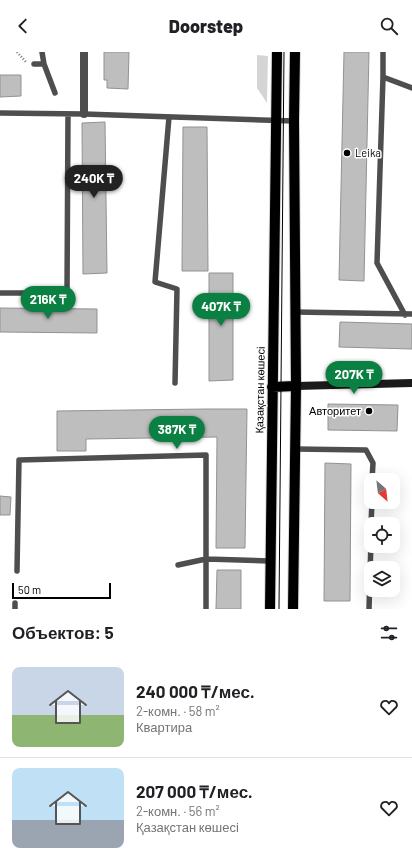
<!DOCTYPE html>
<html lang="ru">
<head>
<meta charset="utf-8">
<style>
  body { margin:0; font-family:Barlow,sans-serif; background:#f6f6f6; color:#202124; height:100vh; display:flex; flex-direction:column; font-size:15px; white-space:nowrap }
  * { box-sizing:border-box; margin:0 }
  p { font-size:13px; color:#757577 }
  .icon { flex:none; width:22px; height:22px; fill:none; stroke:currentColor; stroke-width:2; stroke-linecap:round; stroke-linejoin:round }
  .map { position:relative; height:557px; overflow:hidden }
  .side { display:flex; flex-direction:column; background:#fff; flex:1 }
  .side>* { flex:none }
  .needle { width:26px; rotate:152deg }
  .buttons { position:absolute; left:364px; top:421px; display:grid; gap:8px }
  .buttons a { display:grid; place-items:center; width:36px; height:36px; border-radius:8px; background:#fff; box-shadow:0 4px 16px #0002; font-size:20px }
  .scale { position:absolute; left:12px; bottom:10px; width:99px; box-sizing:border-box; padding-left:4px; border:2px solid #000; border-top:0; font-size:11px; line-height:14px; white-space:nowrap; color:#000; -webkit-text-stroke:3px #fff; paint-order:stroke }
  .price { position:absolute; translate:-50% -34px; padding:0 9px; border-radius:14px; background:#0b8043; color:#fff; font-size:13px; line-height:26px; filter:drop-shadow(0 1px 2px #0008) }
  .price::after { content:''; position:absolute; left:50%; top:24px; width:12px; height:9px; margin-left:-6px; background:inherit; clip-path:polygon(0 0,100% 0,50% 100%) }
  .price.active { background:#222; color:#fff }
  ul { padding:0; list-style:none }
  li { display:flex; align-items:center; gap:12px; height:100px; padding:0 12px }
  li+li { border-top:1px solid #e0e0e0 }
  li span { display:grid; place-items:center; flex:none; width:112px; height:80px; border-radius:8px; color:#555 }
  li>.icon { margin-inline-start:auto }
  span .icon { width:48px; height:48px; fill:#fffc; stroke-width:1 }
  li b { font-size:17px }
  h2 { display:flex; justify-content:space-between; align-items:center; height:48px; padding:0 12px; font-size:17px }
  header { display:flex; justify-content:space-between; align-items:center; height:52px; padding:0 12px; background:#fff; font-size:18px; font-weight:800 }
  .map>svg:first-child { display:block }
  .green { fill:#d5d5d5 }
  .building { fill:#bebebe; stroke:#929292 }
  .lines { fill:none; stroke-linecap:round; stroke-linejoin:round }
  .primary-casing { stroke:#dbdbdb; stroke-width:12 }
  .path { stroke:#707070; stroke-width:2.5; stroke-dasharray:1 2; stroke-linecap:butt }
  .lane { stroke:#4e4e4e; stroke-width:5.5 }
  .street { stroke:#4e4e4e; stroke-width:8 }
  .secondary { stroke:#1b1b1b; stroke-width:8 }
  .primary { stroke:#000; stroke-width:10 }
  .tram { stroke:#000; stroke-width:1 }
  .poi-dot { fill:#000; stroke:#fff; stroke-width:1.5 }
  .labels { text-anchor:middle; stroke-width:3; stroke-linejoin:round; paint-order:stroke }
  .poi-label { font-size:11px; fill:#000; stroke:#fff; text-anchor:start }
  .street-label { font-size:11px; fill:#000; stroke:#fff }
</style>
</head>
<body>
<header><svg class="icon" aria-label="back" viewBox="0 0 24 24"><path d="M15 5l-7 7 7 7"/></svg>Doorstep<svg class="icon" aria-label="search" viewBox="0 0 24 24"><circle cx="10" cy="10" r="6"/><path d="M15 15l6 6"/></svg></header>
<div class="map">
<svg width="412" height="557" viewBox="0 0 412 557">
  <rect width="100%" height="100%" fill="#fff"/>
  <path class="green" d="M257,3L268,4L267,51L257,36Z"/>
  <path class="building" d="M104,0H129L128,37L107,36V28H104Z
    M344,0H369L364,229L339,228Z
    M0,23H21V44L0,45Z
    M105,70L107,221L83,222L82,71Z
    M183,75H207L208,219H182Z
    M209,221H233V328L209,329Z
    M0,256L97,257V281L0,280Z
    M340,270L412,272V297L339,295Z
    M328,352L398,353L397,379L328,378Z
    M206,357H247L245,496H216L217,385L86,387V399H57V359Z
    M325,411L351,412L350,549H324Z
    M0,444L11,445L10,463H0Z
    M217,518H241V557H216Z"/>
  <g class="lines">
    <defs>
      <path id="primary" d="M272,335L296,334
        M270,557L277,0
        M293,557L296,334L294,69L295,0"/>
    </defs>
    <use href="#primary" class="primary-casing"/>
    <path class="path" d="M17,0L26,10"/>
    <path class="lane" d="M42,0L44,12L55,41
      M383,0V25L412,36
      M34,12H44
      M383,25L377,211L405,263
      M0,61L84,62L294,69
      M169,65L155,230L177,237L175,331
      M0,241H67L68,62
      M295,260L412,262
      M295,397L366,398L373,411L372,428
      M371,472L372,450
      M178,513L206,507L269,509
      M17,519L19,408L206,403V557
      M15,557V551
      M369,557L371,489"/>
    <path class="street" d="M84,0V62"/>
    <path class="secondary" d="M296,334L412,331"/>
    <use href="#primary" class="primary"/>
    <path class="tram" d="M279,557L284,0"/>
  </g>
  <g class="poi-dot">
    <circle cx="347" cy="101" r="4"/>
    <circle cx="369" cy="359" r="4"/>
  </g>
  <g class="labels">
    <g class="poi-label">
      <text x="355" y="105">Leika</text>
      <text x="361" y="363" text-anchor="end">Авторитет</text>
    </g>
    <g class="street-label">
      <text transform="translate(260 338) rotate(-89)" y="4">Қазақстан көшесі</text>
    </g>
  </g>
</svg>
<div class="buttons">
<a><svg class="needle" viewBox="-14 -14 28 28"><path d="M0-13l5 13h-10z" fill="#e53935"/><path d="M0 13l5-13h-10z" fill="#757577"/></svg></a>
<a><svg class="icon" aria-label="locate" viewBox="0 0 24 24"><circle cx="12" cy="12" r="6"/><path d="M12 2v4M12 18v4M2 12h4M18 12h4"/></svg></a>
<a><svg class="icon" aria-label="layers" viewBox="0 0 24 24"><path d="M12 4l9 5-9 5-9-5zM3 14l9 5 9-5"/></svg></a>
</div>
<div class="scale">50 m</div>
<b class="price active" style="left:94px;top:147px">240K ₸</b>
<b class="price" style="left:48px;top:268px">216K ₸</b>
<b class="price" style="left:221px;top:275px">407K ₸</b>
<b class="price" style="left:354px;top:343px">207K ₸</b>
<b class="price" style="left:177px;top:398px">387K ₸</b>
</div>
<section class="side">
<h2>Объектов: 5<svg class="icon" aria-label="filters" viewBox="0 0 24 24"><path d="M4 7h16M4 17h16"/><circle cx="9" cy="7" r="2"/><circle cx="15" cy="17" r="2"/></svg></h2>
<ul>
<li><span style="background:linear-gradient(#c9d6e8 60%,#8fb573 0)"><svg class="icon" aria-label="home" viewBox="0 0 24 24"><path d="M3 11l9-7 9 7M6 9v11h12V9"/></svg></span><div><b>240 000 ₸/мес.</b><p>2-комн. · 58 m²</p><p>Квартира</p></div><svg class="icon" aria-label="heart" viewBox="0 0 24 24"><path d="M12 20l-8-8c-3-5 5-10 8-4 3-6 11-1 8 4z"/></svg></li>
<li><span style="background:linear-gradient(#bfe0f5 65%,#9aa5b1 0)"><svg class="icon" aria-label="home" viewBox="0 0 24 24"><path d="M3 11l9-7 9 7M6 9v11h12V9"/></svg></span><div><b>207 000 ₸/мес.</b><p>2-комн. · 56 m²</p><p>Қазақстан көшесі</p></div><svg class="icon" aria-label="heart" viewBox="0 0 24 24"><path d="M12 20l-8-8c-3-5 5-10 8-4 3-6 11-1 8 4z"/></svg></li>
</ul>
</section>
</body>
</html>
